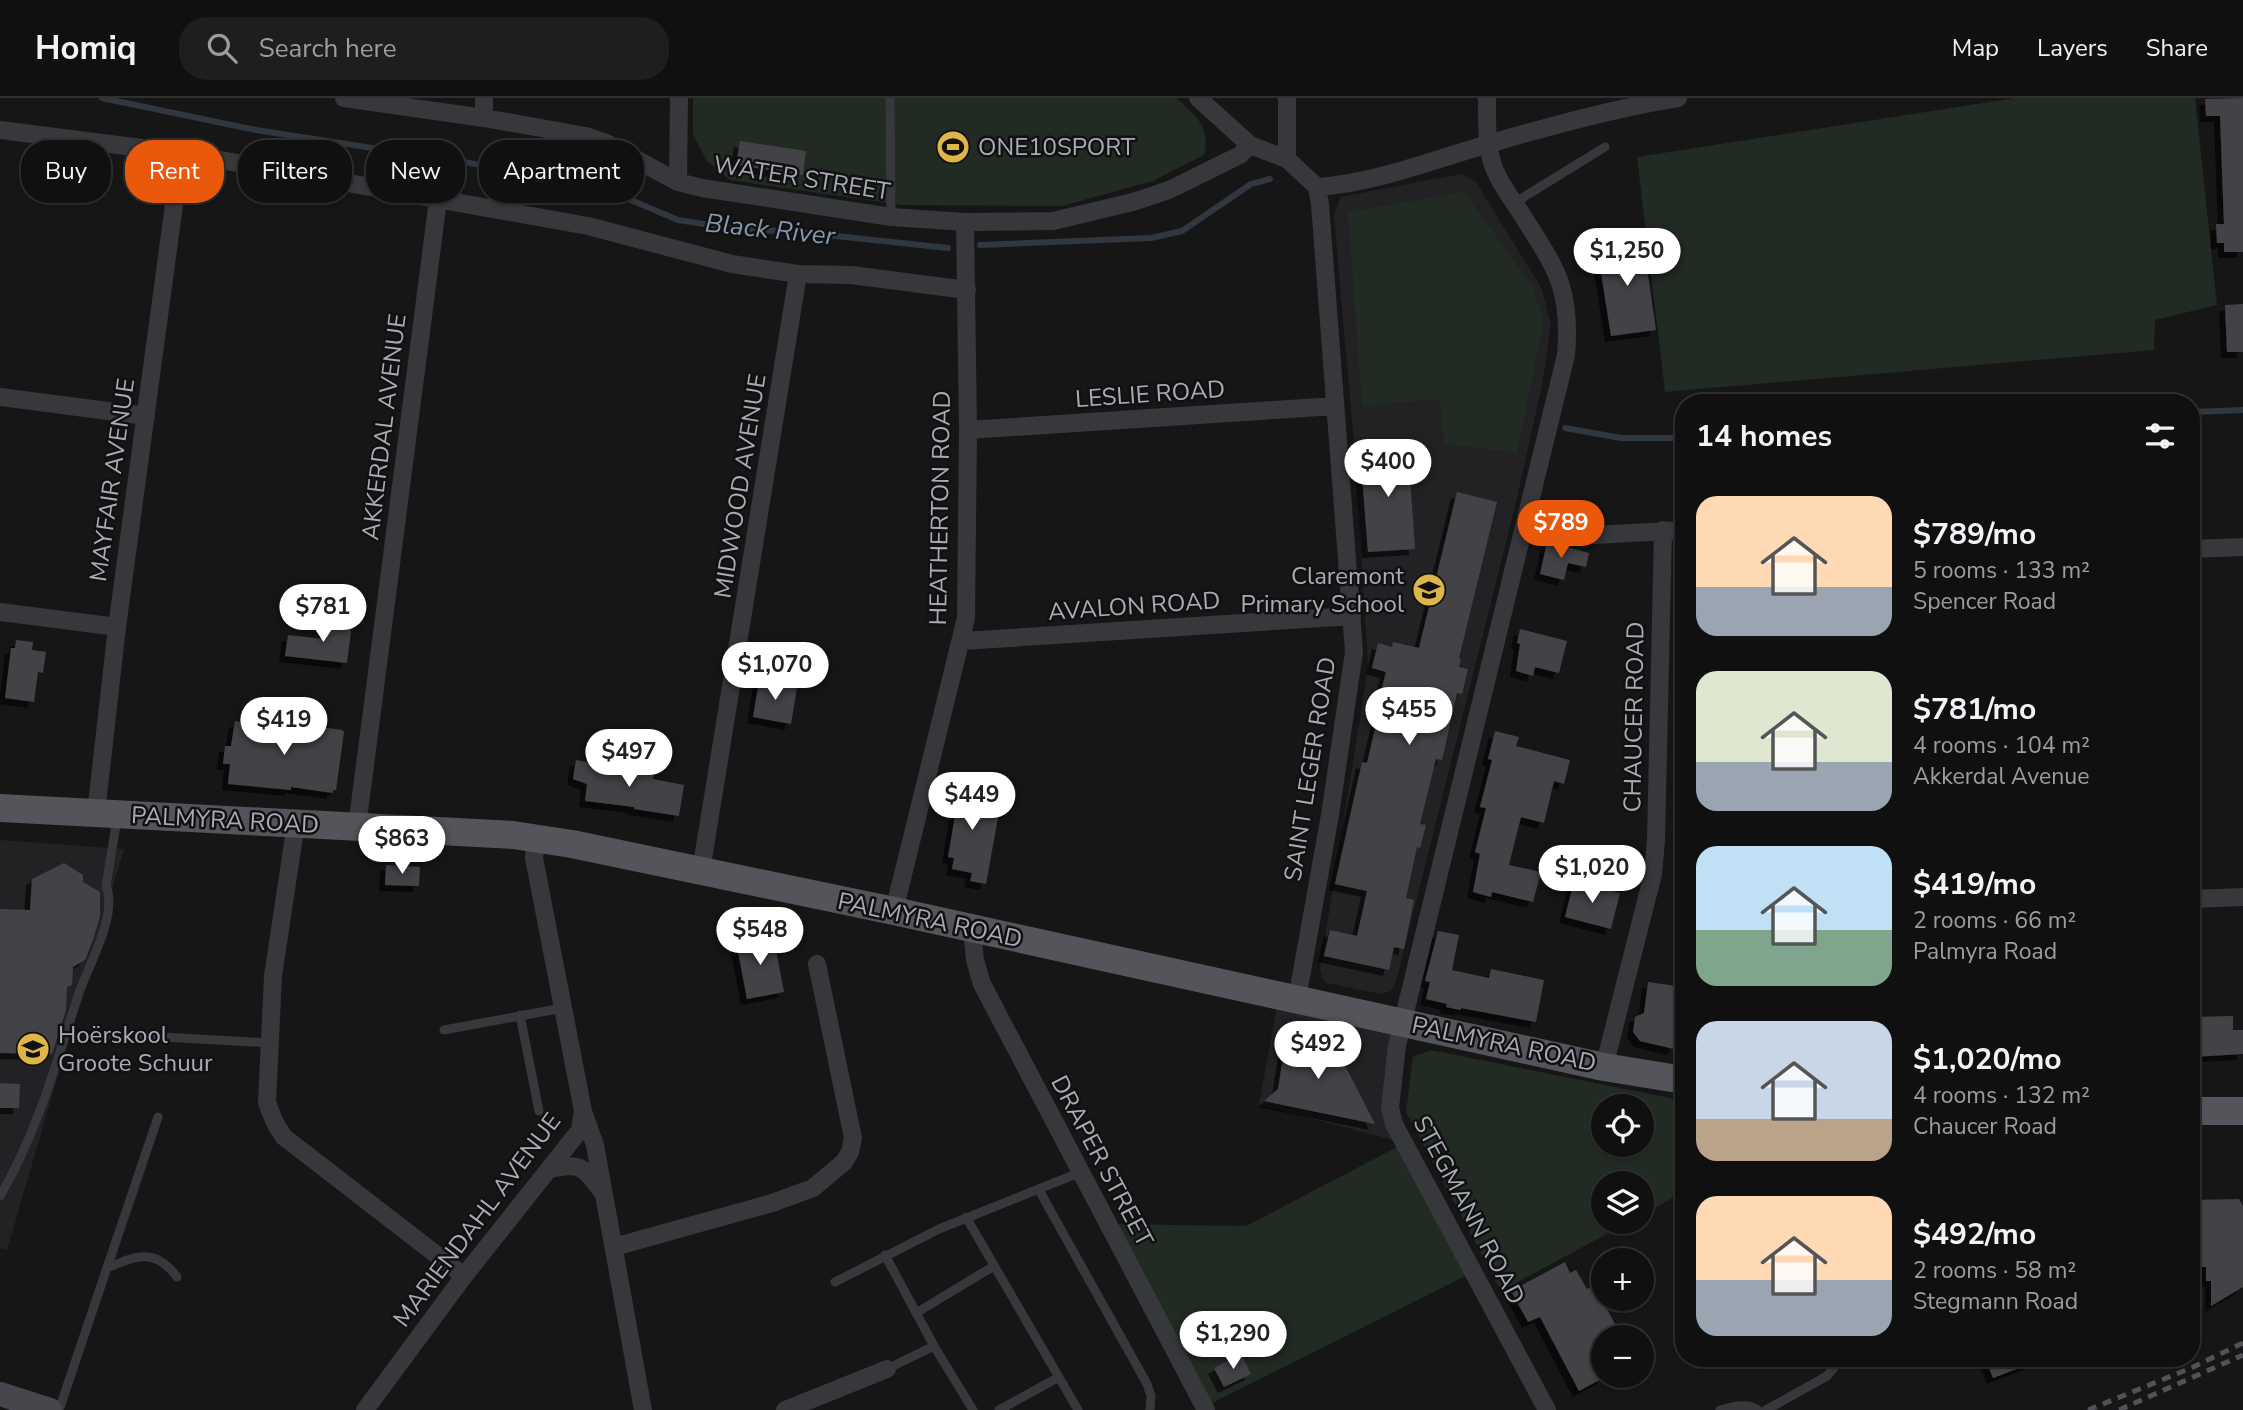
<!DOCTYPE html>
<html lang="en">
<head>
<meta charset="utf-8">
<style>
  body { margin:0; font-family:"Nunito Sans",sans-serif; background:#1e1e1f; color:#f1f3f6; height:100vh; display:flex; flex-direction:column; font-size:26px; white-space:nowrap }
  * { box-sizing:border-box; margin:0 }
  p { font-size:23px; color:#9c9d9f }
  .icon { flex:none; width:38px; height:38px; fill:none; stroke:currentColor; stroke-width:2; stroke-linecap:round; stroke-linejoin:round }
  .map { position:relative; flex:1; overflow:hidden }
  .details { position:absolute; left:1675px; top:296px; width:525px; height:973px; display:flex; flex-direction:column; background:#101011; border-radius:28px; box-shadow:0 2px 5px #0004,0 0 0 2px #303031 }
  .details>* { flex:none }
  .guide { position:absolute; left:21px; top:42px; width:665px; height:63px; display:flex; gap:14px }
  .fabs { position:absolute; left:1591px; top:996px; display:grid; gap:14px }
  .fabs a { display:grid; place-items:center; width:63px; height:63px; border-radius:50%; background:#101011; box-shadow:0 2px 5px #0004,0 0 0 2px #303031; font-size:35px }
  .price { position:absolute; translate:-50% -60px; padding:0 16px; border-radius:24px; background:#fff; color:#222; font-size:23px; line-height:46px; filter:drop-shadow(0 2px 4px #0008) }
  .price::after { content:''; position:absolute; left:50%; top:42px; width:21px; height:16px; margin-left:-10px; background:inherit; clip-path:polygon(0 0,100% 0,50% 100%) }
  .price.on { background:#ea580c; color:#fff }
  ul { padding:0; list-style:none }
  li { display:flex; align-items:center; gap:21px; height:175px; padding:0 21px }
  li span { display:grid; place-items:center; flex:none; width:196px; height:140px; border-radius:21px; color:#555 }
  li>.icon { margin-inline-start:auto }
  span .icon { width:84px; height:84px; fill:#fffc; stroke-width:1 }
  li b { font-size:30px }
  h2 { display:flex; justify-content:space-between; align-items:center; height:84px; padding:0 21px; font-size:30px }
  .tag { padding:0 24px; border-radius:28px; background:#101011; box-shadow:0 2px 5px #0004,0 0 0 2px #303031; font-size:24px; line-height:63px }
  .tag.on { background:#ea580c; color:#fff }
  header { display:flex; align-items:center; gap:42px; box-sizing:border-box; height:98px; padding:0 35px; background:#101011; border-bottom:2px solid #303031 }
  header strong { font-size:33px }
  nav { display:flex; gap:38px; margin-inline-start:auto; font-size:24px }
  .search { width:490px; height:63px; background:#1e1e1f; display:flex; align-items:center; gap:18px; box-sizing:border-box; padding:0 24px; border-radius:28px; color:#9c9d9f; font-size:26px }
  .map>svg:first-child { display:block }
  .built { fill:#222224 }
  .green { fill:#222a24; fill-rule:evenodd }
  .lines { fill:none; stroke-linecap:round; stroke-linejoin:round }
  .stream { stroke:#30373f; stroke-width:6 }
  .building { fill:#434347; filter:url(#shadow) }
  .service { stroke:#37383c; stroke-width:9 }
  .minor { stroke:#37383c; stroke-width:18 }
  .secondary { stroke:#46474c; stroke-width:24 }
  .primary { stroke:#54555b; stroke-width:28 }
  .rail { stroke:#515257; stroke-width:5; stroke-dasharray:9 7; stroke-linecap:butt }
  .labels { text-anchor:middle; stroke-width:5; stroke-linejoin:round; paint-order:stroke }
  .poi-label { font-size:24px; fill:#a9acb6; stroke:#111112; text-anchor:start }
  .street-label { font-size:24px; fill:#a9acb6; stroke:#111112 }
  .water-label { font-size:26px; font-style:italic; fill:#8497ad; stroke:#111112 }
</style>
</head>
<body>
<header>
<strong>Homiq</strong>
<div class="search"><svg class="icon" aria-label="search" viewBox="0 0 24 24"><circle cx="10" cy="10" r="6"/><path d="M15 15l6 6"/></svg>Search here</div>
<nav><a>Map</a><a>Layers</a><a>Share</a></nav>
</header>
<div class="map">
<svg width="2243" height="1312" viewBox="0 0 2243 1312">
  <defs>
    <filter id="shadow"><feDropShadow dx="-6" dy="6" stdDeviation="0" flood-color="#0009"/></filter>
  </defs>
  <rect width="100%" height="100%" fill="#161617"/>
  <path class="built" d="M1461,76L1476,84L1542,191L1551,227L1542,287L1514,413L1396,884L1391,893L1381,896L1327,885L1322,880L1320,871L1368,570L1356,368L1334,118L1340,99Z
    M0,742L124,751L7,1152L0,1150Z
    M1279,897L1402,924L1392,972L1405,1045L1259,1007Z"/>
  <path class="green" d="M693,0H1177C1196,19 1211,28 1204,57L1153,83L1062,108L902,107L730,82L707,63L693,37Z
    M2015,0H2195L2217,207L2155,222L2154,252L1665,294L1637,59Z
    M1464,94L1531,186L1544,222L1517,355L1444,346L1440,301L1362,308L1348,114Z
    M1431,952L1675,1001L1683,1016V1094L1642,1117V1085H1603V1124H1629L1501,1193L1406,1014L1413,959ZM1642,1008V1046H1603V1008Z
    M1405,1045L1473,1174L1204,1309L1108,1126L1246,1128Z"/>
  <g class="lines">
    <path class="stream" d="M102,0L256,32L586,83L678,122L742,132L789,133L948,150
      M980,147L1151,140L1182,133L1251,86L1270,81
      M2191,314L2243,312
      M1565,330L1621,340H1684"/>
  </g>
  <path class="building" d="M2243,0V154H2224V145H2217L2216,126H2224L2220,18H2206L2205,1Z
    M740,43L806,53L803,77L736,67Z
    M1643,143L1656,232L1611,238L1597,149Z
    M2243,206V254H2227L2225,207Z
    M1408,349L1415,451L1368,454L1360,352Z
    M1457,394L1497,404L1459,560L1461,561L1459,569L1468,571L1462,596L1457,595L1442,662L1436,661L1420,726L1426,727L1420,750L1417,749L1406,800L1414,802L1404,851L1394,849L1389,872L1324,858L1330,832L1357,838L1367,793L1335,786L1362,664L1367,665L1378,618L1375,617L1386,574L1372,570L1378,545L1392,549L1393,544L1419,550Z
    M1547,444L1589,455L1586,469L1568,465L1564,482L1540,476Z
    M326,523L352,526L347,565L285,558L288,537L324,541Z
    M1520,531L1567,543L1559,575L1535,569L1533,578L1516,573L1520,546L1517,545Z
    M16,542L33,544L32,552L46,554L43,575L38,574L34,604L5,600L11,550H15Z
    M759,583L797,590L791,626L753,619Z
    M235,623L263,627V624L305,630L306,627L342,632L344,634L336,692H333V695L291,689V692L228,686L230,666H223L225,648H231Z
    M1495,633L1519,639L1516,648L1570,662L1564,686L1554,683L1544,725L1521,719L1509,767L1541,774L1533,804L1492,794L1491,799L1473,794L1480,756L1475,754L1486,710L1480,709L1492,662L1488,661Z
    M576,662L654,676L653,681L684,687L679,718L634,711V709L585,703L587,686L573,681Z
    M953,683L974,687L973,692L989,696L986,712L999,714L986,786L970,783L972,775L952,771L954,760L948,759L958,700L950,698Z
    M64,765L83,777V784L100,794V818L94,839L85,862L73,869L72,887L67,889L66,912L52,956L0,955V811L30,812L32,781Z
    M386,767L420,769L419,788L385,787Z
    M1574,783L1620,795L1611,831L1565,819Z
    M1438,833L1459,837L1452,872L1489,880L1491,871L1544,882L1536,924L1461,910V912L1446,909L1447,906L1426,901L1430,884L1425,883Z
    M773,836L784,894L747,901L736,843Z
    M1648,884L1683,889L1679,922L1683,928L1677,934L1674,951L1640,943L1633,934L1635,919L1644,915Z
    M2233,918V932H2243V956L2191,959V919Z
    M1287,934L1335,948L1375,1026L1264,1003L1278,991Z
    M0,985L20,986L19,1010H0Z
    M2239,1101L2243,1108V1189L2211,1208V1183H2206V1169H2200L2199,1155H2195L2194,1140H2191V1104L2192,1102Z
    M1565,1164L1570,1175L1576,1172L1587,1191L1594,1187L1622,1239H1603V1280L1579,1293L1540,1219L1528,1224L1511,1193Z
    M1241,1256L1251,1276L1224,1289L1214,1270Z
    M1985,1260H2042V1261L1993,1280Z"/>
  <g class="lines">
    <path class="service" d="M890,0L891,119
      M1514,105L1605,49
      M520,917L539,1013
      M444,932L563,910
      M110,936L270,945
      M1039,1092L1147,1286L1151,1298L1150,1312
      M0,1098C38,1033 56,965 79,895C89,866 118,817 106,788L117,721
      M966,1119L1078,1312
      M885,1157L934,1248L973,1312
      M107,1170C135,1158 155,1149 177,1179
      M835,1184L939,1131L1081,1074
      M916,1215L994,1168
      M887,1271L934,1248
      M59,1312L158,1019
      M999,1312L1059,1279
      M1720,1312C1732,1309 1748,1304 1758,1312
      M1766,1312L1827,1278L1842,1260"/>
    <path class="minor" d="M344,0L484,20L586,38L606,45L678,84L702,90L891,119L965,124L1053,123L1133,104L1169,92L1240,57L1250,47
      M484,0V20
      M1198,0L1250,47L1287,61
      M1287,0V61L1317,89L1320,106L1354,554L1330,717L1297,901
      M1487,0C1487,23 1486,48 1494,70C1500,85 1510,99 1519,112C1554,168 1572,187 1566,257L1397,947L1390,1010L1394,1026L1547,1312
      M0,32L181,55L588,128L732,166L798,176L851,177L967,192
      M678,84L679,0
      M1317,89C1376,85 1435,61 1492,45C1553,27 1615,10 1678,0
      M0,299L146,318
      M968,332L1335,308
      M1526,420L1578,435L1596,437L1684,432
      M2191,451L2243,449
      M0,514L117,529
      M962,543L1352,518
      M96,715L117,529L181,55
      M296,725L273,878L267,1004C271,1017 275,1027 284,1039L464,1178
      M357,729L438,102
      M701,773L798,176
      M2191,801L2243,799
      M894,813L966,520L968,332L965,124
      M972,831L975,862L982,886L1206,1312
      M1604,969L1653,776L1656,742L1663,432
      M584,1016L595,1047L643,1312
      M549,1071C583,1064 583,1069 603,1095
      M614,1149L772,1105L813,1090L844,1064L850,1054L853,1040L817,866
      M365,1312L464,1178L580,1032L583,1013L534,760L536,741
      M785,1312L887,1271"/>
    <path class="secondary" d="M0,1296L50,1312"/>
    <path class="primary" d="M0,710L513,737L572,746L894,813L1604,969L1684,982
      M2191,1013H2243"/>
    <path class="rail" d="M2088,1312L2191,1270L2243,1245
      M2119,1312L2243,1257"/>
  </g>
  <defs>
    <symbol id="stadium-disc" viewBox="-11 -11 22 22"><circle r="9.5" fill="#deb648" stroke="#111112"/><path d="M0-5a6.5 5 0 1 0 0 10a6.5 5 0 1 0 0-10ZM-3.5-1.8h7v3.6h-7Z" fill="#111"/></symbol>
    <symbol id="school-disc" viewBox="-11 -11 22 22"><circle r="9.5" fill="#deb648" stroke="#111112"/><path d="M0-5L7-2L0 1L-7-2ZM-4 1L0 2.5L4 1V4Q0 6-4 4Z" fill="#111"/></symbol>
  </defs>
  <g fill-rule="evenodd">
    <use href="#stadium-disc" x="934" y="30" width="38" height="38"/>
    <use href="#school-disc" x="1410" y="473" width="38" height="38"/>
    <use href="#school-disc" x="14" y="932" width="38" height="38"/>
  </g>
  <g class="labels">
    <g class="poi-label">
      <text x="978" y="57">ONE10SPORT</text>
      <text x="1404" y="486" text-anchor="end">Claremont<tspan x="1404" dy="28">Primary School</tspan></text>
      <text x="58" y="945">Hoërskool<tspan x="58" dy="28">Groote Schuur</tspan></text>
    </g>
    <g class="street-label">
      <text transform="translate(802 80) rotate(9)" y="8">WATER STREET</text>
      <text transform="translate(1150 296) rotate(-4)" y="8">LESLIE ROAD</text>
      <text transform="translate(384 329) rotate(-83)" y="8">AKKERDAL AVENUE</text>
      <text transform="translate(112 382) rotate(-82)" y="8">MAYFAIR AVENUE</text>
      <text transform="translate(740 388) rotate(-81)" y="8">MIDWOOD AVENUE</text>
      <text transform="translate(940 410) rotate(-89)" y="8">HEATHERTON ROAD</text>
      <text transform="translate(1134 508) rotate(-4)" y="8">AVALON ROAD</text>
      <text transform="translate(1634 619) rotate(-89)" y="8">CHAUCER ROAD</text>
      <text transform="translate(1310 671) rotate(-81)" y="8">SAINT LEGER ROAD</text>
      <text transform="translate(225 722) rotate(3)" y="8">PALMYRA ROAD</text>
      <text transform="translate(930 822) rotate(12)" y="8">PALMYRA ROAD</text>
      <text transform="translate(1504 946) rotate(12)" y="8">PALMYRA ROAD</text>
      <text transform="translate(1102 1063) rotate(62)" y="8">DRAPER STREET</text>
      <text transform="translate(1469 1112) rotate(62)" y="8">STEGMANN ROAD</text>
      <text transform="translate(477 1122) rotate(-53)" y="8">MARIENDAHL AVENUE</text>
    </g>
    <g class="water-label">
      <text transform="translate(770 131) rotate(6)" y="9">Black River</text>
    </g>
  </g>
</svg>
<div class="fabs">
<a><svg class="icon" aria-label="locate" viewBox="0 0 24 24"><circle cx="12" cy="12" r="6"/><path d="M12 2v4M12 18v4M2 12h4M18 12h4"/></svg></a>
<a><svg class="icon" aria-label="layers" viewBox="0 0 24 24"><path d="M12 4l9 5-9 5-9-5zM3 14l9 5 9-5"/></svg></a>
<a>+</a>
<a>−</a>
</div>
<b class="price" style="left:1627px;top:190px">$1,250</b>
<b class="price" style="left:1388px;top:401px">$400</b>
<b class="price on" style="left:1561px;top:462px">$789</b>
<b class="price" style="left:323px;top:546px">$781</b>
<b class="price" style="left:775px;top:604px">$1,070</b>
<b class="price" style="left:1409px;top:649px">$455</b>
<b class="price" style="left:284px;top:659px">$419</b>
<b class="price" style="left:629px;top:691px">$497</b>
<b class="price" style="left:972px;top:734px">$449</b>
<b class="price" style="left:402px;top:778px">$863</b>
<b class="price" style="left:1592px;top:807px">$1,020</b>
<b class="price" style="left:760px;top:869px">$548</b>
<b class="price" style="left:1318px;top:983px">$492</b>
<b class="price" style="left:1233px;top:1273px">$1,290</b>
<div class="guide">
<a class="tag">Buy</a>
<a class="tag on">Rent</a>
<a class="tag">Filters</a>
<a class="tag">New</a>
<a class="tag">Apartment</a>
</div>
<section class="details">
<h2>14 homes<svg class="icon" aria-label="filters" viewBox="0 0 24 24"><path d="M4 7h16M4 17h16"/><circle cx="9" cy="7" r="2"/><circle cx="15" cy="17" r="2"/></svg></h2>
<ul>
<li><span style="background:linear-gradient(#ffd9b3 65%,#9aa5b1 0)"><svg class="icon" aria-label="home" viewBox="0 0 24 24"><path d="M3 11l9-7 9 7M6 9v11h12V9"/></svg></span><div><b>$789/mo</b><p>5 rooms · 133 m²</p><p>Spencer Road</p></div></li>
<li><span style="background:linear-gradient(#dfe7d0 65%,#9aa5b1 0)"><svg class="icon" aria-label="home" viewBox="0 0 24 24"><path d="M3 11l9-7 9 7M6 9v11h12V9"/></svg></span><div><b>$781/mo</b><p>4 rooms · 104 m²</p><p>Akkerdal Avenue</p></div></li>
<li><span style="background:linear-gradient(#bfe0f5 60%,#7fa58c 0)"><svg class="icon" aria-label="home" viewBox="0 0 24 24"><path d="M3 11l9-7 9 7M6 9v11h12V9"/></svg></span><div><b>$419/mo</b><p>2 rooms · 66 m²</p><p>Palmyra Road</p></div></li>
<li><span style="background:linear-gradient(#c9d6e8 70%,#b9a48a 0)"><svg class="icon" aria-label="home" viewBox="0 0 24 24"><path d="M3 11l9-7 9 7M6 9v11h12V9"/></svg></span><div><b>$1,020/mo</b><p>4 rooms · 132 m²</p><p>Chaucer Road</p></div></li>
<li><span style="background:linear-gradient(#ffd9b3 60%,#9aa5b1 0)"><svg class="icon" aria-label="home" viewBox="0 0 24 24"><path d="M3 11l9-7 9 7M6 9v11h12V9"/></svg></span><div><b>$492/mo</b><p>2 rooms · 58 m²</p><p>Stegmann Road</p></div></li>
</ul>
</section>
</div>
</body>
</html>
